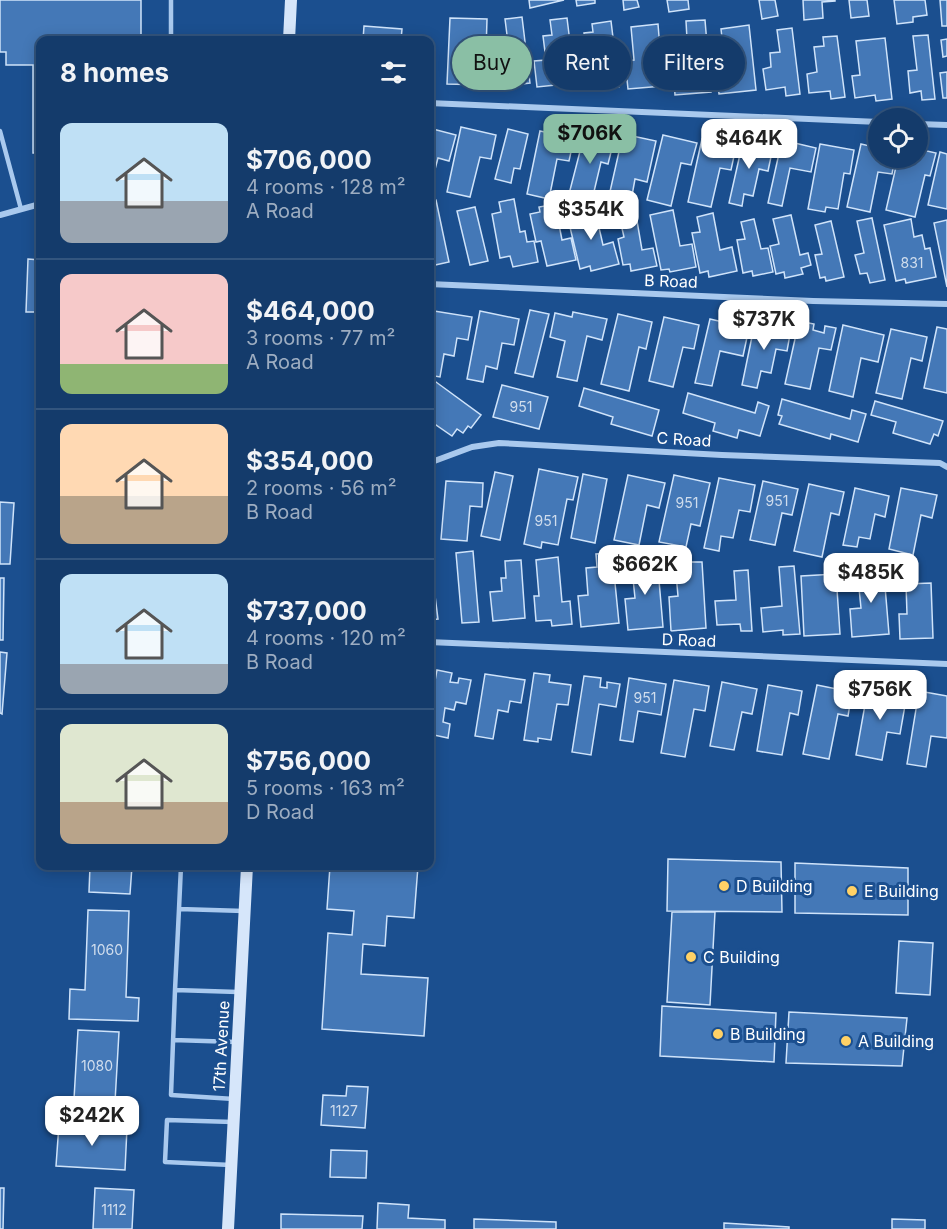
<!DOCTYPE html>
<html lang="en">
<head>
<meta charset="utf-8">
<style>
  body { margin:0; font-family:Inter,sans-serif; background:#1d4271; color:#f1f3f6; height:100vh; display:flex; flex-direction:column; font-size:22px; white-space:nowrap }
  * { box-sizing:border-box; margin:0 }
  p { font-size:20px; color:#9dadc1 }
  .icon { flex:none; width:33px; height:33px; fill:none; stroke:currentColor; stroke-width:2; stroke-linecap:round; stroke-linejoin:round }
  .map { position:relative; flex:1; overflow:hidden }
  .panel { position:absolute; left:36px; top:36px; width:398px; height:834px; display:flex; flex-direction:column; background:#143b6b; border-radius:12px; box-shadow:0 3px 15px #0003,0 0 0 2px #33557e }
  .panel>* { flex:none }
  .hud { position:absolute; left:452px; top:36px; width:405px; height:54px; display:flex; gap:12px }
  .fabs { position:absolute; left:868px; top:108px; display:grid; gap:12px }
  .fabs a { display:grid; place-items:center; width:60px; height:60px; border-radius:50%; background:#143b6b; box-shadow:0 3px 15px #0003,0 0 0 2px #33557e; font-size:30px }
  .price { position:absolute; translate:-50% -51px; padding:0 14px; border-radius:12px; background:#fff; color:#222; font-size:20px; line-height:39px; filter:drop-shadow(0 2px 3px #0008) }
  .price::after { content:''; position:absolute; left:50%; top:36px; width:18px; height:14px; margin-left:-9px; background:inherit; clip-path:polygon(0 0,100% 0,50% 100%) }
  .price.current { background:#8abfa5; color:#111 }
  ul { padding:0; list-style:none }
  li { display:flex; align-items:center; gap:18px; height:150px; padding:0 24px }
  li+li { border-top:2px solid #33557e }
  li span { display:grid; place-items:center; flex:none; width:168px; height:120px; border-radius:12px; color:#555 }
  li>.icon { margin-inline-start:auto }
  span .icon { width:72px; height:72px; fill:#fffc; stroke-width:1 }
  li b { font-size:26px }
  h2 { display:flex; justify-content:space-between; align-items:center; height:72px; padding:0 24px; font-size:26px }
  .pill { padding:0 21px; border-radius:27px; background:#143b6b; box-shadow:0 3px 15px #0003,0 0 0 2px #33557e; font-size:21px; line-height:54px }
  .pill.current { background:#8abfa5; color:#111 }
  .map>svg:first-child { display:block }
  .building { fill:#4478b7; stroke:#cfe3fa; stroke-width:1.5 }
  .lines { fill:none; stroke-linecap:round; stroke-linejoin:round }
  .service { stroke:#a9c9ee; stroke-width:4.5 }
  .minor { stroke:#a9c9ee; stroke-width:6 }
  .secondary { stroke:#d6e6fa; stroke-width:12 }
  .poi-dot { fill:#ffd166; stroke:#1b4f8f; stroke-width:2 }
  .labels { text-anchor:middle; stroke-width:6; stroke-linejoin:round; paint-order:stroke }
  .number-label { font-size:14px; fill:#d0dded }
  .street-label { font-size:16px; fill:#fff; stroke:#1b4f8f }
  .poi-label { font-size:16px; fill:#fff; stroke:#1b4f8f; text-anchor:start }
</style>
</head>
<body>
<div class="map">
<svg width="947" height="1229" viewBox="0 0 947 1229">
  <rect width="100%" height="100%" fill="#1b4f8f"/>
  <path class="building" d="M0,0H141V40H40V153H33V65H6V52H0Z
    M529,0H564L530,8Z
    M576,0H595V3L577,6Z
    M623,0H637L639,7L624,10Z
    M667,0H688L689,9L669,12Z
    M759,0H775L778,16L762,19Z
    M803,0H835V1L822,2L823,18L804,20Z
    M849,0H867L869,16L851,18Z
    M894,0H925L927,15L913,17V22L897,24Z
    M940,0H947V26H942Z
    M522,17L530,83L513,85V82L495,84L492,56H496L493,37L507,35L505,19Z
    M450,18L487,19L485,85L447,84Z
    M567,18L575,83L537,87L534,61L546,60L543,36L552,35L550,20Z
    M705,20L711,92L675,95L673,65L682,64L680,39H687L686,21Z
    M611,21L619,87L601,90L600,84L581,86L578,61L587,59L584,33L593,32L592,24Z
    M658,24L663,86L628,89L625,61L634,60L631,27Z
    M749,25L756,90L719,94L713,39L722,38L721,29Z
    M364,26L402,29L401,40H363Z
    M792,28L800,94L786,96L785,87L766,90L763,69L771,67L770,53L780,52L777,30Z
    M928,35L935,99L922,100L921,91L910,93L908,71L917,70L913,36Z
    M837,36L845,97L831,99L830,91L809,93L807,74L817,72L814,47L824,46L823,37Z
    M885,38L892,99L876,101L875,95L855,98L852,76L860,75L856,41Z
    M947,39V56L943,57L941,40Z
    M429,53H434L431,79H429Z
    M947,72V98H943L940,73Z
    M461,127L496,135L491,159L480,157L470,197L447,192Z
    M429,128L456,135L449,161L438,158L429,192Z
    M508,129L528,134L520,169L514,168L511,183L495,179Z
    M540,131L574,138L569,161L557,159L549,199L527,194Z
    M585,132L614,140L608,164L601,162L592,200L569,194Z
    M623,134L656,141L647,182L635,179L631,201L609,196Z
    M663,135L697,143L691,165L681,163L671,206L647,200Z
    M702,139L736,147L731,170L720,168L711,207L688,202Z
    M782,140L816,148L811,172L790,168L782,206L768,203Z
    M743,141L773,147L768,171L759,169L753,196L744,194L742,206L729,203Z
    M820,144L854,150L850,174L844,173L838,209L826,207L825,212L808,209Z
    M861,144L879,148V158H895L892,174L878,172L870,212L847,207Z
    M918,149L936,153L930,176L925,175L915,217L886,210L898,158H918Z
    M940,152L947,154V209L928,205Z
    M514,199L520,232L525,231L527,242L534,241L538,262L513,267L510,256L500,258L492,214L501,212L499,202Z
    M436,200L449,262L435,265L434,259L429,260V201Z
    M555,204L562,240L571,238L576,260L547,266L541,241L536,242L530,214L540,212L539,207Z
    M594,206L603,245L613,242L619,264L591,271L590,266L580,269L568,219L577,217L575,210Z
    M475,207L488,261L470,265L457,211Z
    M673,210L680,246L692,244L696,267L670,272L669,269L661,270L650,215Z
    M713,213L720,250L732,247L737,271L709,277L708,271L700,273L692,233L700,232L697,217Z
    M791,215L800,255L808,253L811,265L801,268L803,274L785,278L784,272L776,274L770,246L779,244L773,219Z
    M872,218L885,280L870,283L867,273L860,274L855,255L864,253L857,221Z
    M754,219L761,249L768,248L773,272L753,276L752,271L743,273L737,240L745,239L741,222Z
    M911,219L914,237L922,235L925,249L930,248L936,277L906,283L905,279L896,281L884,225Z
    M947,220V287L934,223Z
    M637,221L642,250L653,248L657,266L631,271L630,264L623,265L618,239L624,237L621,224Z
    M831,221L844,277L826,281L825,277L820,278L815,255L822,254L815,225Z
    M28,259L40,260V312H26Z
    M530,310L549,314L533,377L515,373Z
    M434,311L472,317L468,340L457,338L454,356L444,354L440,377L429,375V342Z
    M480,311L519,319L514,345L502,343L497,369L486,366L483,382L467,379Z
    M573,312L607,319L602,340L587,336L577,381L557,377L565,341L550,337L555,313L572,317Z
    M618,314L652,322L646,349L639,347L629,391L601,384Z
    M664,317L699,325L694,349L683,347L673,387L649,381Z
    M710,319L749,328L743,356L720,351L712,386L695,383Z
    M799,321L814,324L813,330L824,333L825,326L836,328L831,350L819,348L810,389L785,384Z
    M755,322L791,329L787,351L776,349L771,373L761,371L757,388L742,385Z
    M843,325L884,335L878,362L861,358L853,397L829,391Z
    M937,327L947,329V393L924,388Z
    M891,329L927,337L922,361L911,358L902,399L876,393Z
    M436,382L481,415L471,428L468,426L463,433L457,429L452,436L429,420V401L433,397L429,394V391Z
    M502,385L548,397L539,429L493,417Z
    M584,388L659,410L652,436L611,424L613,417L579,406Z
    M688,393L755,413L758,402L769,406L760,436L739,430L737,438L713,431L715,423L683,413Z
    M782,399L850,419L852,410L866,414L858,442L831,434L830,439L779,424L782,416L778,415Z
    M875,401L943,421L938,436L934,434L930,444L893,433L896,422L871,415Z
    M539,469L578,477L573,500L567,499L558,545L542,542L541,548L524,544Z
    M495,472L513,476L500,540L481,536Z
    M583,474L607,479L595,543L571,538Z
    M628,475L665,483L659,508L647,505L639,545L614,540Z
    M674,475L710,483L700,526L691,524L686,547L659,542Z
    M719,478L755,485L750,512L739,510L733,538L721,536L719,551L704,548Z
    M446,481L483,483L482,507L470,506L467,541L441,539Z
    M763,481L798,489L792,515L782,513L775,545L750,540Z
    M809,484L844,492L839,515L831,513L822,557L794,551Z
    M855,488L889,496L885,517L875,514L870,539L859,537L857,547L843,545Z
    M901,488L937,495L932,518L921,515L913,555L889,549Z
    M429,494H435L432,537H429Z
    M0,502L14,503L10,564H0Z
    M429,549L438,619L429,620Z
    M473,551L479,622L462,623L456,553Z
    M612,553L619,623L581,627L578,596L588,595L586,568L597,567L596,554Z
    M558,557L562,602L570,601L572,624L552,626L551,620L536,621L534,596H539L536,560Z
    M657,557L663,627L628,630L625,599L635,598L631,559Z
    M521,560L525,618L493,621L490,592L502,591L501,578H506L505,561Z
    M687,562H702L706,628L671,631L669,597L678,596L676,574L688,573Z
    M883,562L889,634L852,637L850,609L861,608L858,578L867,577L866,564Z
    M794,566L800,634L783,635V630L763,632L761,608L782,606L779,567Z
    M748,570L752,631H741L740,624L717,625L715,601L736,600L734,571Z
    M836,574L840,634L804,636L801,576Z
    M0,578H4L3,640H0Z
    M931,583L933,638L900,639L899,614H907L906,584Z
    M0,652L7,653L2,714L0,713Z
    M437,670L452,673L450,682L458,683L459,678L471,680L466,704L456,702L454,710L445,708L443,722L450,724L448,738L429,734V713Z
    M534,673L550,675L549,682L571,685L568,705L557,704L551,740L538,738V742L524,740Z
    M485,674L525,680L521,703L510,701L508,712L498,710L493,739L475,736Z
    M584,676L601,678L600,687L607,688V682L620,684L616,707L599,704L591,755L572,752Z
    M629,678L666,684L661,715L638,711L633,742L620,740Z
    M674,680L709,686L705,711L694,709L685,757L661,753Z
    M722,682L757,689L752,714L742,712L734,750L710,746Z
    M768,685L802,691L798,715L790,713L782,755L757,751Z
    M817,685L852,692L848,716L838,714L829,759L803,754Z
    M868,688L907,694L900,734L887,732L882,760L856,755Z
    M919,691L947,696V738L931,736L926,767L907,764Z
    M668,859L781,862L782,912L667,911Z
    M795,863L908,868V915L795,913Z
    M90,866H132L130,894L89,892Z
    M330,866H418L414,918L387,916L385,946L363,944L361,974L428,978L424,1036L322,1029L328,933L352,935L354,911L327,909Z
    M88,910L129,911L126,997L139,998L138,1021L69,1019L70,989L85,990Z
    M672,912H715L710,1005L667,1002Z
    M899,941L933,943L930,995L896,993Z
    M662,1006L776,1013L774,1062L660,1056Z
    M789,1012L907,1018L902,1066L786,1063Z
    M78,1030L119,1032L115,1102L74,1099Z
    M347,1086L368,1087L365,1128L321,1125L323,1095L346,1096Z
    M59,1124L127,1128L125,1170L56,1166Z
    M331,1150L367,1151L366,1178L330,1177Z
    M0,1188H4L3,1229H0Z
    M95,1188L134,1190L132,1229H93Z
    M378,1203L409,1205L408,1218L445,1220V1229H377Z
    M281,1214L363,1216L362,1229H281Z
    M474,1219L556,1222V1229H474Z
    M892,1219L925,1220V1229H892Z
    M724,1223L789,1227V1229H724Z"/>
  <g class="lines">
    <path class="service" d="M171,40V0
      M0,131L21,209
      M181,866L179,909L244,911
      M179,909L175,990L238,992
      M175,990L171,1095L234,1099
      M173,1040L236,1042
      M231,1165L165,1162L167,1120L233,1122"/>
    <path class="minor" d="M429,103L879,122
      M918,124L947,125
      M0,215L40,204
      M429,284L813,301L947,304
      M429,463L472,447L499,443L722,455L940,463L947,467
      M429,642L947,664"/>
    <path class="secondary" d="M289,40L291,0
      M228,1229L247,866"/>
  </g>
  <g class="poi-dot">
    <circle cx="724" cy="886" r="6"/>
    <circle cx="852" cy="891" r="6"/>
    <circle cx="691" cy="957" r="6"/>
    <circle cx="718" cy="1034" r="6"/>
    <circle cx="846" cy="1041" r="6"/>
  </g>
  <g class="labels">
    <g class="number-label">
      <text x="912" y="268">831</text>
      <text x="521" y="412">951</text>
      <text x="777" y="506">951</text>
      <text x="687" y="508">951</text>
      <text x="546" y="526">951</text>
      <text x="645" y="703">951</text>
      <text x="107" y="955">1060</text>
      <text x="97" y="1071">1080</text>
      <text x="344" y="1116">1127</text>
      <text x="114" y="1215">1112</text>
    </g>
    <g class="street-label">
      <text transform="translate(671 281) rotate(2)" y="6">B Road</text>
      <text transform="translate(684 439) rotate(3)" y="6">C Road</text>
      <text transform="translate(689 640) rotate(2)" y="6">D Road</text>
      <text transform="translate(221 1046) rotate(-87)" y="6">17th Avenue</text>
    </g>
    <g class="poi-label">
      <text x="736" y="892">D Building</text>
      <text x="864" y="897">E Building</text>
      <text x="703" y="963">C Building</text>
      <text x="730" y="1040">B Building</text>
      <text x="858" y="1047">A Building</text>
    </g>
  </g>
</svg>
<div class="fabs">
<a><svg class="icon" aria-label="locate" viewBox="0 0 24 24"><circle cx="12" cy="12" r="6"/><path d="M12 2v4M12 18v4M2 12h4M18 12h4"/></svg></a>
</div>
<b class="price current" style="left:590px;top:165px">$706K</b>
<b class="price" style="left:749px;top:170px">$464K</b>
<b class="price" style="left:591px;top:241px">$354K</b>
<b class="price" style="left:764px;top:351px">$737K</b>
<b class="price" style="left:645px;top:596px">$662K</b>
<b class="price" style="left:871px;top:604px">$485K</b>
<b class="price" style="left:880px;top:721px">$756K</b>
<b class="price" style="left:92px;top:1147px">$242K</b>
<div class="hud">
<a class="pill current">Buy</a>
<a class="pill">Rent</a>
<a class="pill">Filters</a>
</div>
<section class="panel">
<h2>8 homes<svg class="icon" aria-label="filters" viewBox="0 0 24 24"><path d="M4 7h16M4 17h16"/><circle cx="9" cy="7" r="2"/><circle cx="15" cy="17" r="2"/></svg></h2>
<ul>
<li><span style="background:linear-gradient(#bfe0f5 65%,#9aa5b1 0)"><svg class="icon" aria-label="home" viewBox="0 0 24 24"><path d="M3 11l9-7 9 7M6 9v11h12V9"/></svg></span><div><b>$706,000</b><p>4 rooms · 128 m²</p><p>A Road</p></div></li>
<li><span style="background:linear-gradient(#f6c9c9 75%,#8fb573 0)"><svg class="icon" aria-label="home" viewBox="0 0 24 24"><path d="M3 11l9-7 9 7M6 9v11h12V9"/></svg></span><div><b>$464,000</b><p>3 rooms · 77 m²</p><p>A Road</p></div></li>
<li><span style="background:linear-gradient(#ffd9b3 60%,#b9a48a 0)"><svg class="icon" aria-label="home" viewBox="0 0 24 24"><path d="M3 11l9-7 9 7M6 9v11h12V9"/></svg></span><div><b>$354,000</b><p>2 rooms · 56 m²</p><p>B Road</p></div></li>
<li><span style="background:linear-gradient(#bfe0f5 75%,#9aa5b1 0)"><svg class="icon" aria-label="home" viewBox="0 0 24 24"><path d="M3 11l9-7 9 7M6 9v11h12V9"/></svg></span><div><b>$737,000</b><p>4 rooms · 120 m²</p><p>B Road</p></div></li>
<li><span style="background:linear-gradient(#dfe7d0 65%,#b9a48a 0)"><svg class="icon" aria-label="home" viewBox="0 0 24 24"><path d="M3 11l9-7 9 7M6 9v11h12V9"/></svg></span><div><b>$756,000</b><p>5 rooms · 163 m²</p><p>D Road</p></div></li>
</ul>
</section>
</div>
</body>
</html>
